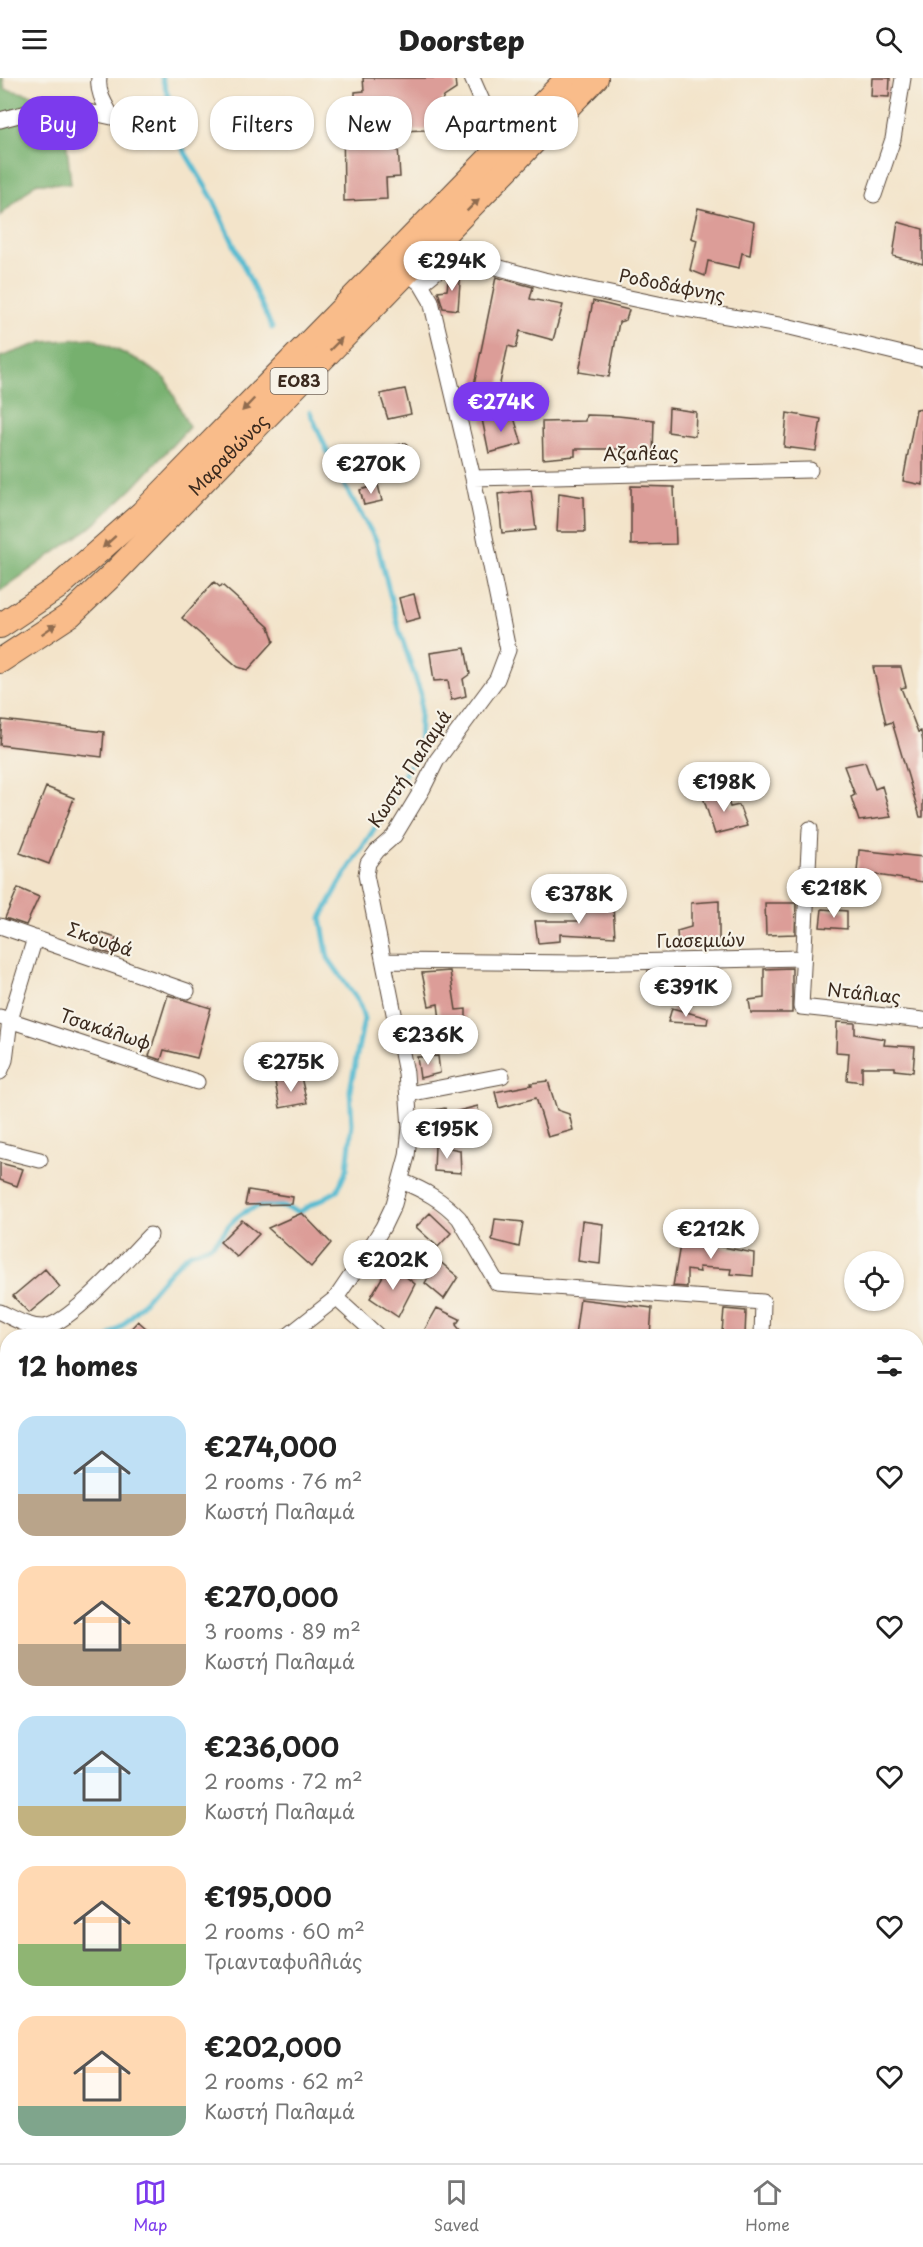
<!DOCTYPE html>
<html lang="en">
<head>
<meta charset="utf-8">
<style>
  body { margin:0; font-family:"Playpen Sans",sans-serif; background:#f2f2f2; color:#222; height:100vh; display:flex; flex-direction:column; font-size:22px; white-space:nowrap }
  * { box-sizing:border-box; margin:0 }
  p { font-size:20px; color:#767676 }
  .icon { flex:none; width:33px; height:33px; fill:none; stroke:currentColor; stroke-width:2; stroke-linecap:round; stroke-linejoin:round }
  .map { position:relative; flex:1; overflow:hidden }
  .drawer { position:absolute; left:0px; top:1251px; width:924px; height:834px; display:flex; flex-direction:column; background:#fff; border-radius:24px 24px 0 0; box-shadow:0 2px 4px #0004 }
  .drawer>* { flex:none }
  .guide { position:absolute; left:18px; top:18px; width:600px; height:54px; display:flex; gap:12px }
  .fabs { position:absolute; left:844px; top:1173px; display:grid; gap:12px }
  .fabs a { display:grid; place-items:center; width:60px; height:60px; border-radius:50%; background:#fff; box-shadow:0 2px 4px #0004; font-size:30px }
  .price { position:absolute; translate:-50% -51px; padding:0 14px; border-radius:21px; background:#fff; color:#222; font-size:20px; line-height:39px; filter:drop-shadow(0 2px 3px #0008) }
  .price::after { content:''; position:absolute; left:50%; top:36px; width:18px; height:14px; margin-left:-9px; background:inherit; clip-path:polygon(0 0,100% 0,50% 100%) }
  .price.active { background:#7c3aed; color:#fff }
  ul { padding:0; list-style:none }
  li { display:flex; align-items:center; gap:18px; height:150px; padding:0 18px }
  li span { display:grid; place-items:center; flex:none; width:168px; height:120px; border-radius:18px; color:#555 }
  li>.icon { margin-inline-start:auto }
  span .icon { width:72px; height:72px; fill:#fffc; stroke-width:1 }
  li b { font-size:26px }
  h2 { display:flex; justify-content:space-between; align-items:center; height:72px; padding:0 18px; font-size:26px }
  .chip { padding:0 21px; border-radius:24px; background:#fff; box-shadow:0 2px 4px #0004; font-size:21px; line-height:54px }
  .chip.active { background:#7c3aed; color:#fff }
  header { display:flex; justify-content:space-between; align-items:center; height:78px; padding:0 18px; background:#fff; font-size:27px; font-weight:800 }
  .menu { display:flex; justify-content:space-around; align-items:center; height:84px; border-top:2px solid #e0e0e0; background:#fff; font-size:16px; color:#767676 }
  .menu a { display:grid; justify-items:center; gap:3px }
  .menu .active { color:#7c3aed }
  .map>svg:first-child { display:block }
  .forest { fill:#76b06e; stroke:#586d46; stroke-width:1.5 }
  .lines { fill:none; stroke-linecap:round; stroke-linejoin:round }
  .stream { stroke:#52bad0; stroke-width:5 }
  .building { fill:#dc9d98 }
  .minor-casing { stroke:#574638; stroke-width:17 }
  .primary-casing { stroke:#574638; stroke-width:26 }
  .minor { stroke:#fff; stroke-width:15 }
  .primary { stroke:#f9bc8a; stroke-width:24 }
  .oneway { fill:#906c4f }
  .labels { text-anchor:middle; stroke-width:4.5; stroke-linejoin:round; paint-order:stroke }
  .shield { fill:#f7f3e8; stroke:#73665b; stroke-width:1.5 }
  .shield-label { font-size:16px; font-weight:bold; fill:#3b2a1e }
  .street-label { font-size:18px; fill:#3b2a1e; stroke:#f7f3e8 }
</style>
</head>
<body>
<header><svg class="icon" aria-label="menu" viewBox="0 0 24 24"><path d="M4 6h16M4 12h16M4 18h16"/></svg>Doorstep<svg class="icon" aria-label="search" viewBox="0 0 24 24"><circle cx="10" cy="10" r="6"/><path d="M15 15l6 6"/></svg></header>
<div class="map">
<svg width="923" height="2085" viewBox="0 0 923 2085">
  <rect width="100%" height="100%" fill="#f7f3e8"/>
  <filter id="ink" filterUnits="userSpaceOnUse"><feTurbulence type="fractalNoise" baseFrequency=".0167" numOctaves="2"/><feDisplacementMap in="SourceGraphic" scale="12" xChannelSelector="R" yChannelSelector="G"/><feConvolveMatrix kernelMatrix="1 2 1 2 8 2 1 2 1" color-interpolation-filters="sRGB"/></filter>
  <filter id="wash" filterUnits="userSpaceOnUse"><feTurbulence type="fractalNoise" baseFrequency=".008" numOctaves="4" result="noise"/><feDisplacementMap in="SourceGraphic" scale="24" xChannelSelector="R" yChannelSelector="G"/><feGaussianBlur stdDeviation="1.35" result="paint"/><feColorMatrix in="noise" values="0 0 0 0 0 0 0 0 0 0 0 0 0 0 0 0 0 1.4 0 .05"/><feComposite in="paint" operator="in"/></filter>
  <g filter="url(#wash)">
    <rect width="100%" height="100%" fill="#f3e4ca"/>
    <path class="forest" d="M0,0H3L5,11L32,17L66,59L71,106L36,105L0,138Z
      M92,260L138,282L166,301L189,349L133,410L95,446L0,513V279L43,264Z
      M0,1947L7,1950L8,2078H321L339,2085H0Z"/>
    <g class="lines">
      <path class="stream" d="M162,0L171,26L174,56L213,121L272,250
        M110,1258C140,1235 159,1199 189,1176C196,1172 204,1171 211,1167C218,1163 224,1154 229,1147C250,1124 272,1123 299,1134L337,1113L347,1091L352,1046L350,1012L364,941L359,924L328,880L321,840L340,805L389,727L419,668L421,616L400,555L376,462L336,393L310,334
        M0,1319L8,1310
        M0,1801L8,1804
        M916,2034L923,2033"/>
    </g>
    <g id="blocks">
      <path class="building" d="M363,0H455L456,11L444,19L426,52L397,53L400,99L386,100L387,121L344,123L343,32L355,27V14L364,13Z
        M872,0H890L889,19L871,18Z
        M698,130L754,144L750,177L742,175L739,190L708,183L705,198L690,192L697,162L691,160Z
        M898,144L923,151V186L893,178Z
        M458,191H461L458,232L443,230L438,213L447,212L449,196Z
        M496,199L533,209L530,221L563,227L553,262L520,253L516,270L508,268L496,324L472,317Z
        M593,223L629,232L626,242L619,244L609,299L579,294Z
        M405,311L411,336L388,341L380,316Z
        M669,330L696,334L695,358L668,354Z
        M916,331L923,332V407L903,403Z
        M787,335L821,341L816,373L784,369Z
        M513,336L522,366L489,375L482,341Z
        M586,337L618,338L654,342L653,377L621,374V371H575V378L543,381L542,344L585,343Z
        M406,365L410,378L393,382L389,369Z
        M378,407L382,423L364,427L360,412Z
        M631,408L674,409L676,466L631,467Z
        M531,412L536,452L502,455L498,416Z
        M559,415L584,419L585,454H557Z
        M214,504L220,509L222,507L269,549L274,563L248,592L238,589L182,540Z
        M414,516L420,540L405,544L399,520Z
        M465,570L470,596L463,601L466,618L451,622L448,602L434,603L430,575Z
        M873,589H901L906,609L901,610L918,654L921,653L923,664V739H920L892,644L886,646Z
        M2,642L104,654L102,679L0,667Z
        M865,684L875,711L882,708L891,739L859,743L851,719L855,717L844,688Z
        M46,709L74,720L49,786L20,775Z
        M725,713L730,729L739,727L747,748L715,756L703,719Z
        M859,772L923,779V804L857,794Z
        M18,810L39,819L26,847L5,840Z
        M719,823V865L678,867L677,853L691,849V825Z
        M765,825H796L795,856L766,857Z
        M613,828L615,859L560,856V863L538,865L535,843H579V829Z
        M822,831L847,833V851L820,849Z
        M101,855L116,860L111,876L95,871Z
        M792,890V935H751L749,922L764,920V891Z
        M450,893L456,932L466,931V955L442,958L438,926L429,928L422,895Z
        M648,893H669V914L646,911Z
        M168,917L211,930L197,980L164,972L161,982L149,978Z
        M672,930L708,940L707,946L668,944Z
        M837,944L855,945V956L885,961L884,967L915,969L913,994L895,992V989H862V1004L847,1002L849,975L836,974Z
        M438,978L440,995L420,1000L417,979Z
        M301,999L307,1025L280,1030L275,1004Z
        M548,1003L557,1032L569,1036L573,1052L548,1059L536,1020L499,1030L495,1014L532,1007L531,1005Z
        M478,1028L480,1046L429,1060L428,1033L445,1030L446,1036Z
        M435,1067L460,1072L461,1095L434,1093Z
        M0,1085L23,1091L17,1108L0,1102Z
        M248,1112L293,1119L292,1126L245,1127Z
        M302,1135L331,1165L311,1189L268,1150Z
        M430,1135L451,1155L438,1169L416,1149Z
        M495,1141L523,1144L519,1169L492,1162Z
        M242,1142L259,1156L237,1179L220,1164Z
        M582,1143L603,1146L600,1186L578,1183Z
        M681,1161L754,1175L753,1198L730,1196L731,1191L699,1189L700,1194L687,1192V1209L673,1208Z
        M438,1182L458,1199L444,1221L425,1205Z
        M390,1186L415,1206L398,1239L370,1220Z
        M45,1191L60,1209L29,1235L13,1218Z
        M580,1221L652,1230L650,1258H575Z
        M437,1230L460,1241L456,1247L465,1258H421Z
        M724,1231L746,1233L745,1257L722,1254Z
        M138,1243L155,1258H124Z"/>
    </g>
  </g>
  <g filter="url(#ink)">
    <use href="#blocks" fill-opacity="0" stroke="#574638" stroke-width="1.5"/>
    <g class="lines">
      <defs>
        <path id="minor" d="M99,0C97,15 105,26 112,39
          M472,0L483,25L513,57
          M0,42C45,29 67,28 112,39
          M874,117L893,61L903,0
          M421,206L447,185L456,181L471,182L544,202L663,227L790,249L923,281
          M473,400L810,392
          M810,751L801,929L923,942
          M0,848L187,913
          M384,883L579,885L802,880
          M0,939L197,1004
          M0,994L5,982L10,942L35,860
          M408,1016L502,998
          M0,1072L40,1082
          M401,1103C424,1112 442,1122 459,1140L497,1205L763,1224L762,1258
          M336,1220L378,1258
          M0,1234C13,1240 29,1250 44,1249C71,1246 129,1178 150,1157
          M288,1258L336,1220L370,1170L383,1149L394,1126L407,1078L410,1050L406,995L372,826L366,797L368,785L377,773L394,758L423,710L437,682L497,601L508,572L473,400L431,223L421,206L407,194
          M916,1336L923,1337
          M916,1571L923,1572
          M916,1965L923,1953
          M0,2044L8,2049
          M52,2078L63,2085
          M878,2078L892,2085"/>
        <g id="primary">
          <path d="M0,548L58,509L142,435L568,0"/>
          <path id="s1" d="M0,583L70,537L116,493L596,0"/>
          <path d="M0,1547L8,1549"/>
          <path d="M916,1846L923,1848"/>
        </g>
      </defs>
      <use href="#minor" class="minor-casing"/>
      <use href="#primary" class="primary-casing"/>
      <use href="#minor" class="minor"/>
      <use href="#primary" class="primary"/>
    </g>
    <defs><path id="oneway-solid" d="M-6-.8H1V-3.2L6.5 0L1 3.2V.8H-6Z" transform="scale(1.5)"/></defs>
    <g class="oneway">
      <use href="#oneway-solid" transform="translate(473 127) rotate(-45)"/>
      <use href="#oneway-solid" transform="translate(336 266) rotate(-45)"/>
      <use href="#oneway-solid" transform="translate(248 327) rotate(134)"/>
      <use href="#oneway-solid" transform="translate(109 464) rotate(138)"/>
      <use href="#oneway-solid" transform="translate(49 551) rotate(-35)"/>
    </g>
  </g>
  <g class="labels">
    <rect class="shield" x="270.5" y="290" width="57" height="26" rx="4.5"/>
    <g class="shield-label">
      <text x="299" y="309">ΕΟ83</text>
    </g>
    <g class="street-label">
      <text transform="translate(672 208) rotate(11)" y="6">Ροδοδάφνης</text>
      <text dy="6" stroke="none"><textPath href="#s1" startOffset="309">Μαραθώνος</textPath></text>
      <text transform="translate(641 376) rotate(-1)" y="6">Αζαλέας</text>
      <text transform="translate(410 691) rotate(-57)" y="6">Κωστή Παλαμά</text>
      <text transform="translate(100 862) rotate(19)" y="6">Σκουφά</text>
      <text transform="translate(701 863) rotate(-1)" y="6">Γιασεμιών</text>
      <text transform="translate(864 916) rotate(6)" y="6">Ντάλιας</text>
      <text transform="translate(105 952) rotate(18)" y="6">Τσακάλωφ</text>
    </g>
  </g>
</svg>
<div class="fabs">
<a><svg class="icon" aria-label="locate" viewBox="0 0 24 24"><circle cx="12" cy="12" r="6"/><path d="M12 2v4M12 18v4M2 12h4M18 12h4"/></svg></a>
</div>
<b class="price" style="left:452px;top:214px">€294K</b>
<b class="price active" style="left:501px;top:355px">€274K</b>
<b class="price" style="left:371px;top:417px">€270K</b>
<b class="price" style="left:724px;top:735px">€198K</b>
<b class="price" style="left:834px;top:841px">€218K</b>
<b class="price" style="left:579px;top:847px">€378K</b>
<b class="price" style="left:686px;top:940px">€391K</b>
<b class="price" style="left:428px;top:988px">€236K</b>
<b class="price" style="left:291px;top:1015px">€275K</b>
<b class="price" style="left:447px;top:1082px">€195K</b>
<b class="price" style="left:711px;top:1182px">€212K</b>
<b class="price" style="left:393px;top:1213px">€202K</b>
<div class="guide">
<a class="chip active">Buy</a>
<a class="chip">Rent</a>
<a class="chip">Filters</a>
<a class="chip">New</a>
<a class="chip">Apartment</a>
</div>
<section class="drawer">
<h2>12 homes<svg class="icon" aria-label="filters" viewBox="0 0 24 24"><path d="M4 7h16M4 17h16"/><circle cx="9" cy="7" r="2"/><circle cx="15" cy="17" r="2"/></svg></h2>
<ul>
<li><span style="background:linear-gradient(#bfe0f5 65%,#b9a48a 0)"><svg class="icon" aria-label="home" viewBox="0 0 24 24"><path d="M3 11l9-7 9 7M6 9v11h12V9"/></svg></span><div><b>€274,000</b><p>2 rooms · 76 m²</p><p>Κωστή Παλαμά</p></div><svg class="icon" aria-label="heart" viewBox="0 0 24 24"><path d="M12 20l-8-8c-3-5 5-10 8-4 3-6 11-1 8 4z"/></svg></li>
<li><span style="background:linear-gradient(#ffd9b3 65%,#b9a48a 0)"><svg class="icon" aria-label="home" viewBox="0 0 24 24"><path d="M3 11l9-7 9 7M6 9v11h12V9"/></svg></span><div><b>€270,000</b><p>3 rooms · 89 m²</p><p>Κωστή Παλαμά</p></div><svg class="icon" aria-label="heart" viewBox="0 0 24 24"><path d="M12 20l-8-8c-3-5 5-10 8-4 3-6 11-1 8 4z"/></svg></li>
<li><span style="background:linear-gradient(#bfe0f5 75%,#c2b280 0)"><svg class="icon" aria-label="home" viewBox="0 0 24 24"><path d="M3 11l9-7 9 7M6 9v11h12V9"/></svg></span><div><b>€236,000</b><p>2 rooms · 72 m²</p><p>Κωστή Παλαμά</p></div><svg class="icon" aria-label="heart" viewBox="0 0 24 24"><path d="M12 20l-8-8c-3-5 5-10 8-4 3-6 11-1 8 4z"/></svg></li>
<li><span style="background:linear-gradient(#ffd9b3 65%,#8fb573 0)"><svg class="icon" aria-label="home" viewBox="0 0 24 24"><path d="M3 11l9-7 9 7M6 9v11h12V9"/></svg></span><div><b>€195,000</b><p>2 rooms · 60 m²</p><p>Τριανταφυλλιάς</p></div><svg class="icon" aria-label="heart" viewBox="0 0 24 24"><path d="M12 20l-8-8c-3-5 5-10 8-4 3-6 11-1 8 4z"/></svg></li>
<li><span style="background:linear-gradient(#ffd9b3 75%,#7fa58c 0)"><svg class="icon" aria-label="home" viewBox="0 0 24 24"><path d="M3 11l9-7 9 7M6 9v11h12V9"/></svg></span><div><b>€202,000</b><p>2 rooms · 62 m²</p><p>Κωστή Παλαμά</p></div><svg class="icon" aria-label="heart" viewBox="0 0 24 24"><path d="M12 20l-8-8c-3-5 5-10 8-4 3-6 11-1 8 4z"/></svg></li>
</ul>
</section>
</div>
<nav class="menu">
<a class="active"><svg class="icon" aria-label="map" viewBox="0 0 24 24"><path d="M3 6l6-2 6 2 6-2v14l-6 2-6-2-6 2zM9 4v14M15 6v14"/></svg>Map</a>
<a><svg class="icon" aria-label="saved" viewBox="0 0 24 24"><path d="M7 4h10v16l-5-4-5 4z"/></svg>Saved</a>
<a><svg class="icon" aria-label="home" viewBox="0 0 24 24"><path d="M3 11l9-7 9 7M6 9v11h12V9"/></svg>Home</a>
</nav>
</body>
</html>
